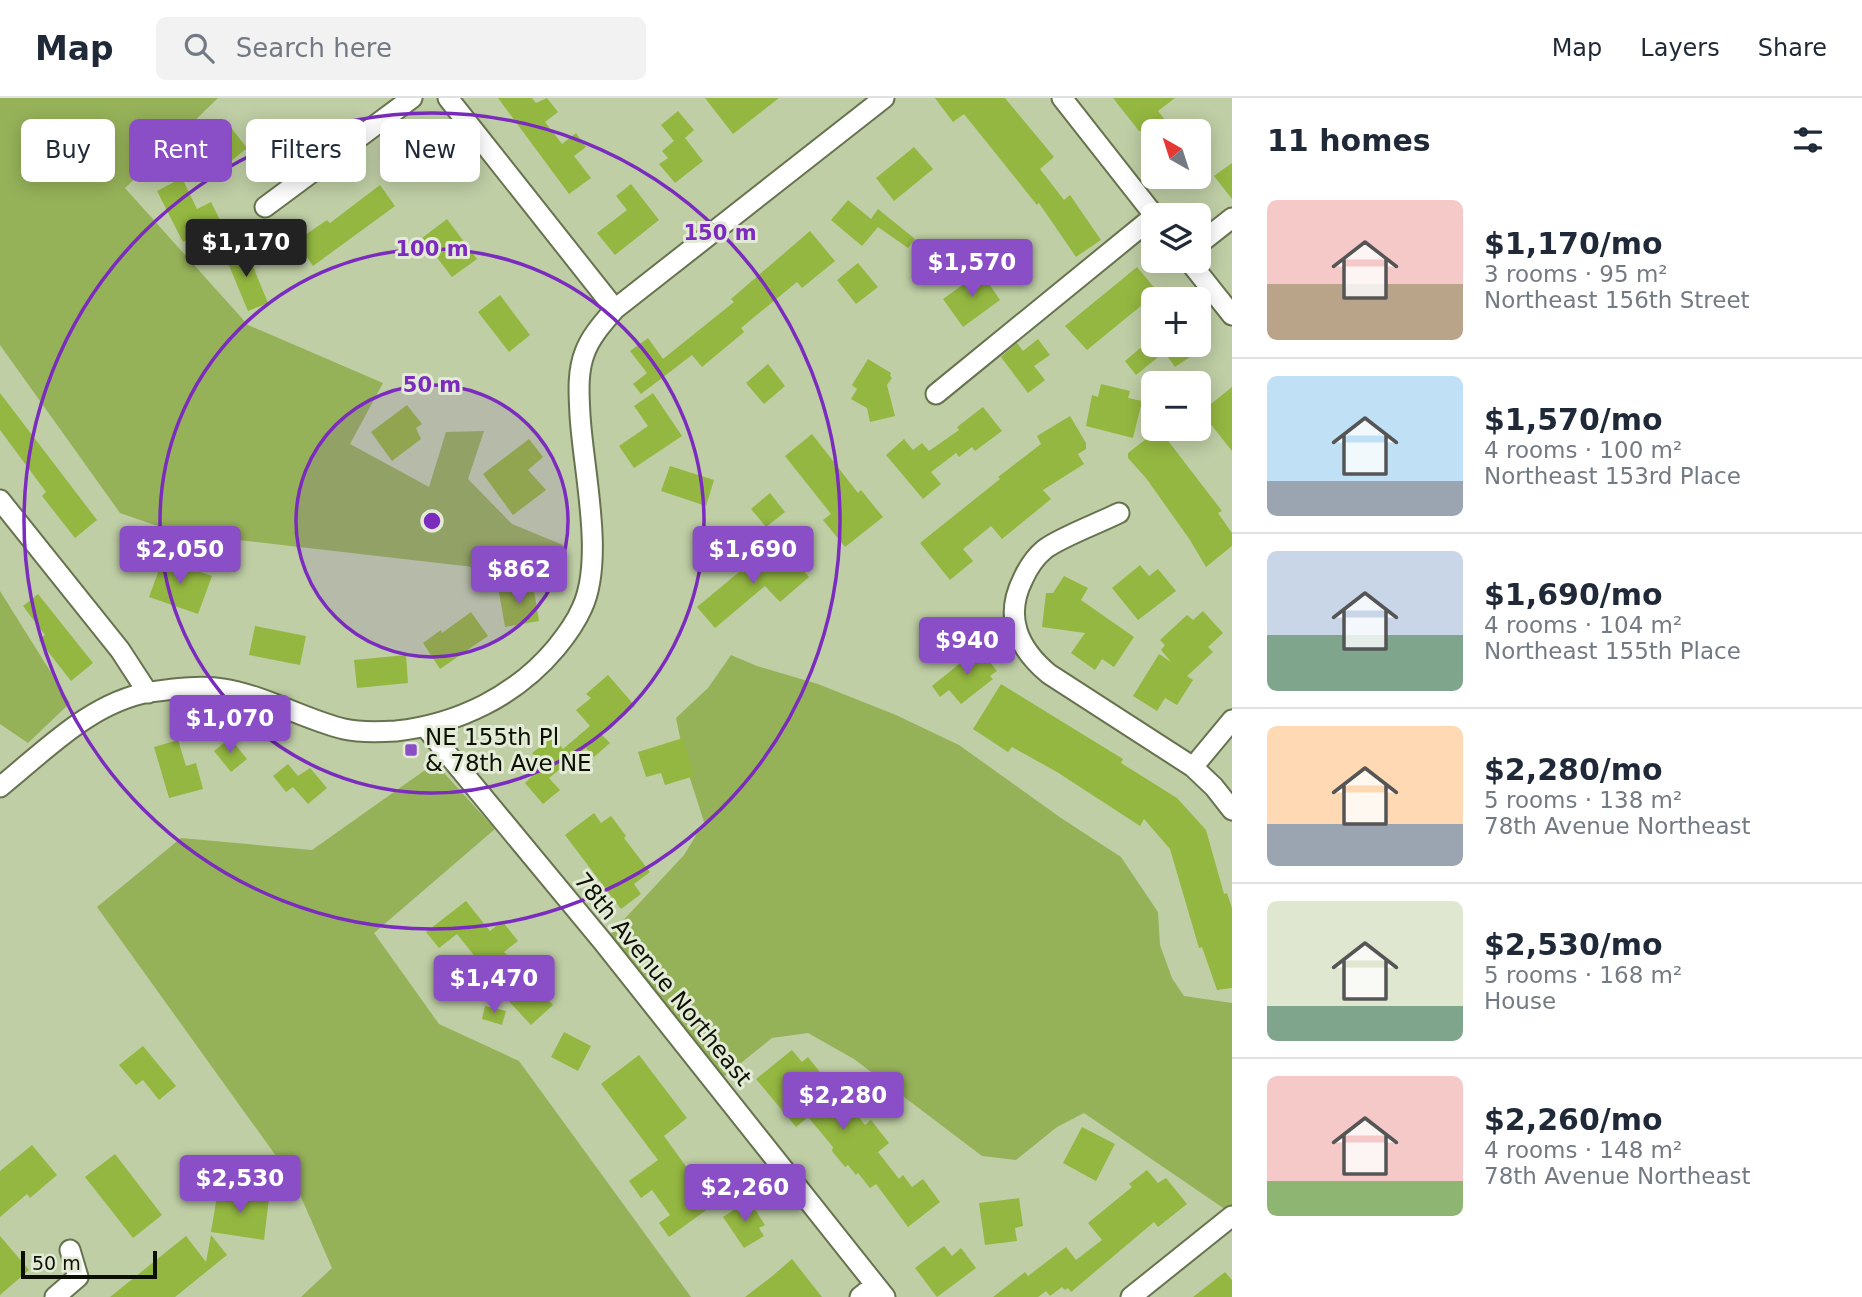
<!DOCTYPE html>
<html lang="en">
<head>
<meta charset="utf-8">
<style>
  body { margin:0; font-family:"DejaVu Sans",sans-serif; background:#f2f2f3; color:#1f2937; height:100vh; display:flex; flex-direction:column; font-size:26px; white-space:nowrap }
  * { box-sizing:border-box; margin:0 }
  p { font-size:23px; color:#747a83 }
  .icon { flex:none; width:38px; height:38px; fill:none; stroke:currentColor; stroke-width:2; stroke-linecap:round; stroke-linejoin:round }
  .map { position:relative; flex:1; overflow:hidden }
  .side { display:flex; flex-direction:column; background:#fff; width:630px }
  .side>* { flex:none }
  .top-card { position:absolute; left:21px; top:21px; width:665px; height:63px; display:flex; gap:14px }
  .needle { width:46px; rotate:321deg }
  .tools { position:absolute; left:1141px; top:21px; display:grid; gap:14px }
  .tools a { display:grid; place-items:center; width:70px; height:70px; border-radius:10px; background:#fff; box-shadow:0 4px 18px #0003; font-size:35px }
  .scale { position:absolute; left:21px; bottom:18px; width:136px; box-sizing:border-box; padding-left:7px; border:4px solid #0c1003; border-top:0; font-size:19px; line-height:24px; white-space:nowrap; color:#0c1003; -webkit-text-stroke:5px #e3ebd6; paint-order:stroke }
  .price { position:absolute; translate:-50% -60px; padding:0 16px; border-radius:7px; background:#8a4fc6; color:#fff; font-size:23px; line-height:46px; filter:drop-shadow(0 2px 4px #0008) }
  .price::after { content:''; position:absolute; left:50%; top:42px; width:21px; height:16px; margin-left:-10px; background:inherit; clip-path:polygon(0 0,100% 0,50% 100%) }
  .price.active { background:#222; color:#fff }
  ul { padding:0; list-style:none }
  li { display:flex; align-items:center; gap:21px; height:175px; padding:0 35px }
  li+li { border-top:2px solid #e0e1e3 }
  li span { display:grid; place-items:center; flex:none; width:196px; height:140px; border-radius:10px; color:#555 }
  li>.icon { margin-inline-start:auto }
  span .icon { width:84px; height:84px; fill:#fffc; stroke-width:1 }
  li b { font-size:30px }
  h2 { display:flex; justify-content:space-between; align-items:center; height:84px; padding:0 35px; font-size:30px }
  .tag { padding:0 24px; border-radius:10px; background:#fff; box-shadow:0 4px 18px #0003; font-size:24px; line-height:63px }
  .tag.active { background:#8a4fc6; color:#fff }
  header { display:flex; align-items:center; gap:42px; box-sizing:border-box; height:98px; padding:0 35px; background:#fff; border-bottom:2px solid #e0e1e3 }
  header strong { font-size:33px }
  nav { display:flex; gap:38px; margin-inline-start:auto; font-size:24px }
  .search { width:490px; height:63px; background:#f2f2f3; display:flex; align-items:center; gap:18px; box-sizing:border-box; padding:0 24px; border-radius:10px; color:#747a83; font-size:26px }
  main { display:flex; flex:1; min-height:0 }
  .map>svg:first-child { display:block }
  .green { fill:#96b259 }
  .building { fill:#94b741 }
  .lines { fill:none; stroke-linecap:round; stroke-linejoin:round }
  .minor-casing { stroke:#66734e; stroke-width:23 }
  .minor { stroke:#fff; stroke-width:19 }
  .ring { fill:none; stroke:#7b2cbf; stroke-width:3.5 }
  .poi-dot { fill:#8a4fc6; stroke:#e3ebd6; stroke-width:2.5 }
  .labels { text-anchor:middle; stroke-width:6; stroke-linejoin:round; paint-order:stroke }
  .poi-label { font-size:23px; fill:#0c1003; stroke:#e3ebd6; text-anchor:start }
  .street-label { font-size:23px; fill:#0c1003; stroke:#e3ebd6 }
  .centre { fill:#7b2cbf; stroke:#e3ebd6; stroke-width:3.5 }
  .ring-label { font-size:21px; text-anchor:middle; font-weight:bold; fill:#7b2cbf; stroke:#e3ebd6; stroke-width:6; stroke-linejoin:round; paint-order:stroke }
</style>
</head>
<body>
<header>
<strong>Map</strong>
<div class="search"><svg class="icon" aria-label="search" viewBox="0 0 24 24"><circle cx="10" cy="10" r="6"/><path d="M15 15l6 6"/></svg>Search here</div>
<nav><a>Map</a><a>Layers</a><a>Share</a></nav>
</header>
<main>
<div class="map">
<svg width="1232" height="1199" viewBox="0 0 1232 1199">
  <rect width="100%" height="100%" fill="#bfcea5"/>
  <path class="green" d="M0,0H218L125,90L248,227L383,285L350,346L429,389L446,334L484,333L468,381L512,426L563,447L551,478L178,435L120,415L0,247Z
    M0,493L70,605L28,645L0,626Z
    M731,557L757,568L818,586L896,617L959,647L1061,720L1121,759L1158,814L1160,847L1172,880L1184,898L1232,905V1116L1084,1015L1057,1029L1016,1062L982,1058L854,961L808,935L772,940L716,985L603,844L684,757L704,724L686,668L676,620L708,590Z
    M435,665L495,731L374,835L439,926L519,963L691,1199H301L332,1170L294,1083L97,809L181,740L312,752Z"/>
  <path class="building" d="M498,0H532L536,5L547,0L558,14L545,24L562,46L576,35L586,49L574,58L591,80L569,96Z
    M705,0H779L733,36Z
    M935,0H1005L1054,59L1040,71L1064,102L1070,97L1101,142L1076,159L1039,105L1037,107L964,16L953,24Z
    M1113,0H1175L1158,13L1174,33H1139Z
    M678,13L694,32L685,40L703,63L675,85L659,66L668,60L662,53L674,43L661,27Z
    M229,27L247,50L218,74L199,51Z
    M431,32L449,56L420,77L403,54Z
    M914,49L933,71L894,103L876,80Z
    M1232,65V101L1214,78Z
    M182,80L197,111L211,104L221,124L183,144L157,93Z
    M631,86L659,122L615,157L597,135L627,112L616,98Z
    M380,87L395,108L313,168L296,143L327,122L330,125Z
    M848,102L871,121L878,111L915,141L908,150L878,129L862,148L831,122Z
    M447,121L477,161L452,179L422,140Z
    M810,133L835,163L802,190L797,184L741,230L744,234L702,269L692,257L641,296L633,286L647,275L630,253L648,240L663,261L734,204L731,201Z
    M245,149L268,205L248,213L225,158Z
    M858,165L878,189L856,206L837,182Z
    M1137,169L1158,194L1087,252L1065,228Z
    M981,174L1000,202L963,229L943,201Z
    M500,197L530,237L509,254L478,214Z
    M1038,241L1050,257L1034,268L1045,282L1028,295L1001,259L1017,245L1023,253Z
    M1145,246L1157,260L1136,277L1125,263Z
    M1177,247H1208L1175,269L1165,255Z
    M868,261L891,275L890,278L892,280L887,287L895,318L870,324L867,310L851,301L857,291L852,287Z
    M768,266L785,288L764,306L746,285Z
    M1101,286L1130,293L1128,300L1142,303L1133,340L1086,328L1092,297L1098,299Z
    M1232,289V353L1201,314Z
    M0,295L97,422L75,440L42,398L46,394L0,332Z
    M653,295L682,338L634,370L619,348L648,328L634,308Z
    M407,307L422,326L416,330L421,341L392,363L371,334Z
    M983,309L1002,333L975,353L972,349L959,359L956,355L931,374L941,386L923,401L886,357L904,341L913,352L922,345L929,353L959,332L957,329Z
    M1070,318L1086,345V351L1078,356L1084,366L1043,392L1051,401L1002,441L991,428L963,451L973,463L950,482L920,445L1000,381L998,379L1041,346L1037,338Z
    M1159,331L1222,413L1218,415L1232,435V448L1206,469L1190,442L1146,380L1128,360V355Z
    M812,336L858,395L861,392L883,419L845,449L823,422L831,416L785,358Z
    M529,341L543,359L528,372L546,392L513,417L483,376Z
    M670,368L714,382L706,408L661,393Z
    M770,395L785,414L766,429L751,411Z
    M769,449L787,470L795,463L809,479L780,504L765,488L715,530L697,509Z
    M163,461L212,478L198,516L149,499Z
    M1140,467L1149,478L1158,471L1176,493L1138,522L1112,490Z
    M1064,478L1088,490L1081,502L1134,539L1114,569L1102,561L1095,572L1071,555L1085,535L1042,529L1046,495H1053Z
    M533,487L539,523L505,529L499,494Z
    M38,496L93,565L71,583L39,542L45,537L23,508Z
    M1203,513L1223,535L1208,549L1213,554L1187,578L1193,582L1177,607L1165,600L1157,613L1133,598L1159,556L1171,564L1161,552L1165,547L1160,542L1187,517L1193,522Z
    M471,514L488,538L440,571L423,545L441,532L442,535Z
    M255,528L306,538L300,567L249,557Z
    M979,550L997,573L990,578L993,581L961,606L949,592L940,599L932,588Z
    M406,557L408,585L357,590L354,562Z
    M608,577L635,608L601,636L610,645L594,659L586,650L549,680L560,692L543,706L525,685L532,678L524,669L536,659L532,655L553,639L563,651L590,628L576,612L591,600L586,596Z
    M1001,586L1123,661L1121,665L1177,700L1206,732L1224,796L1227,795L1232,810V890L1217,892L1202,849L1199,850L1170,751L1144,721L1140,728L1057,674L1012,649L1008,654L973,631Z
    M230,640L247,661L231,674L214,653Z
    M683,640L694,678L665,687L661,675L646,679L638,654Z
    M178,642L186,668L196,665L203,691L169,700L154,649Z
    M288,666L298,678L310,670L327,690L308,706L293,689L286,694L273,678Z
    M594,715L601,725L611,718L626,738L624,740L650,774L634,786L641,796L621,811L565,737Z
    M466,803L490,833L502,823L518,843L504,854L553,907L531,927L489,882L492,880L457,836L439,850L426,834Z
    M485,908L506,913L502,927L482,921Z
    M564,934L591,948L578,973L551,959Z
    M143,948L176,988L159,1002L143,982L136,987L119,967Z
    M792,952L802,964L808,959L823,978L825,976L865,1027L871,1022L889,1045L878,1054L899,1081L903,1077L912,1089L923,1081L940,1104L908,1129L876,1086L870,1090L858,1075L856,1077L848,1067L845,1069L832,1053L833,1049L808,1019L796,1029L756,981Z
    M639,957L687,1020L664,1038L701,1089L710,1083L723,1100L669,1139L659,1125L670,1117L652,1092L641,1100L629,1083L658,1062L601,986Z
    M1082,1029L1115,1046L1096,1083L1063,1065Z
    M32,1047L57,1077L30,1100L27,1096L0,1119V1073Z
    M115,1056L162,1117L133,1140L85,1079Z
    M1147,1072L1158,1085L1166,1080L1187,1106L1158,1129L1154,1124L1071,1194L1068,1190L1065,1192L1062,1189L1050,1198L1046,1193L1038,1199H993L1025,1174L1028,1178L1066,1149L1076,1162L1102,1142L1088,1125L1132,1089L1129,1086Z
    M218,1092L269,1100L264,1142L211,1134Z
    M1019,1100L1023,1128L1015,1130L1017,1143L985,1147L979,1105Z
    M749,1102L765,1127L759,1130L764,1138L744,1150L723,1119Z
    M211,1137L227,1157L175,1199H110L186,1138L206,1164Z
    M0,1138L29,1172L0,1197Z
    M944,1148L952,1158L961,1150L976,1170L937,1199L915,1170Z
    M792,1161L822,1199H745L770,1180Z
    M1225,1174L1232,1182V1199H1193Z"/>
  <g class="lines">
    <defs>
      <path id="minor" d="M448,0L615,211
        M1062,0L1154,117
        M265,109L412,0
        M1199,146L1232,120
        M1189,163L1232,217
        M936,296L1153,119
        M0,402L120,552L148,595
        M1119,415C1099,425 1061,439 1045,451C1035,459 1028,470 1023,481C1004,519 1018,550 1049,576L1193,669L1214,689L1232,712
        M426,630L603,844L885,1199
        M1193,669L1232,622
        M0,689C45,653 91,604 150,594C173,591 201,587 224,591C266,598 303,621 344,631C361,635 380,634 396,633C458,626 516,598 556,550C565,539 576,524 582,510C605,461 583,371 580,317C579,297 577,274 585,254C591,238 603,225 615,211L884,0
        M55,1199L78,1179L70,1152
        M860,1199L875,1187
        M1131,1199L1232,1118"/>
    </defs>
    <use href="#minor" class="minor-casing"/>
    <use href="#minor" class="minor"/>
  </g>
  <circle cx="432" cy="423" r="136" fill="#7b2cbf" fill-opacity=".12"/>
  <g class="ring">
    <circle cx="432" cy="423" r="136"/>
    <circle cx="432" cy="423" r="272"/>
    <circle cx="432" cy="423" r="408"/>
  </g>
  <rect class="poi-dot" x="404" y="645" width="14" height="14" rx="3.5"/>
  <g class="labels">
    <g class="poi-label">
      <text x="425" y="647">NE 155th Pl<tspan x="425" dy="26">&amp; 78th Ave NE</tspan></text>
    </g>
    <g class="street-label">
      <text transform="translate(663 881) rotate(51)" y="8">78th Avenue Northeast</text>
    </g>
  </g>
  <circle cx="432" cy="423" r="10" class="centre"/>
  <g class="ring-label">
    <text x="720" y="142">150 m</text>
    <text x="432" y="158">100 m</text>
    <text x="432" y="294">50 m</text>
  </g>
</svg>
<div class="tools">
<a><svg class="needle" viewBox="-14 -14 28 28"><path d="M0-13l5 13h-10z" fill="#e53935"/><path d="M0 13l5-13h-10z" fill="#747a83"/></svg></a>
<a><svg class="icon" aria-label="layers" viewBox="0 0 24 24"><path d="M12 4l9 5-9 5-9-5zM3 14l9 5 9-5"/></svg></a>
<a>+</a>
<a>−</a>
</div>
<div class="scale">50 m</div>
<b class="price active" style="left:246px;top:181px">$1,170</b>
<b class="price" style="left:972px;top:201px">$1,570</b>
<b class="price" style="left:180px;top:488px">$2,050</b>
<b class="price" style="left:753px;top:488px">$1,690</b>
<b class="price" style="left:519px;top:508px">$862</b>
<b class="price" style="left:967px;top:579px">$940</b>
<b class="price" style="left:230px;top:657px">$1,070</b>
<b class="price" style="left:494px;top:917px">$1,470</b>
<b class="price" style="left:843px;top:1034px">$2,280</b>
<b class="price" style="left:240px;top:1117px">$2,530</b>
<b class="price" style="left:745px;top:1126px">$2,260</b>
<div class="top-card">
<a class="tag">Buy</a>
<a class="tag active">Rent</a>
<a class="tag">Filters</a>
<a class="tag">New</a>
</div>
</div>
<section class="side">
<h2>11 homes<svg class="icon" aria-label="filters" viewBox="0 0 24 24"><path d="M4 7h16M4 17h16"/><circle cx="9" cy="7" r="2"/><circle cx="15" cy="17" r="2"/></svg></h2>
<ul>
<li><span style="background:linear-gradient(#f6c9c9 60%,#b9a48a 0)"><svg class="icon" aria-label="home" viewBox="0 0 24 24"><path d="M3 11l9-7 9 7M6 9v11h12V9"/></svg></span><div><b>$1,170/mo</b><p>3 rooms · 95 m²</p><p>Northeast 156th Street</p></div></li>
<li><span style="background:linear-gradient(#bfe0f5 75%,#9aa5b1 0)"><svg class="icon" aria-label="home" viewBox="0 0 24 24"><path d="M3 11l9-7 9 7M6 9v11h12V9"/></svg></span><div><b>$1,570/mo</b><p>4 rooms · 100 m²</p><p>Northeast 153rd Place</p></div></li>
<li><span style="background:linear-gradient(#c9d6e8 60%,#7fa58c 0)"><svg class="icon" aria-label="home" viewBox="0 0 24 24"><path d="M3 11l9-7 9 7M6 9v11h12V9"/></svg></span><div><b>$1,690/mo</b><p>4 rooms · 104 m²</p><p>Northeast 155th Place</p></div></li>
<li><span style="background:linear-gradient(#ffd9b3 70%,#9aa5b1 0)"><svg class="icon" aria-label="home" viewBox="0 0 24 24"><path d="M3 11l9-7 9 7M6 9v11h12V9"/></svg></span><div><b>$2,280/mo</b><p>5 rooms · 138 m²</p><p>78th Avenue Northeast</p></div></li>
<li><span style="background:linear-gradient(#dfe7d0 75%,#7fa58c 0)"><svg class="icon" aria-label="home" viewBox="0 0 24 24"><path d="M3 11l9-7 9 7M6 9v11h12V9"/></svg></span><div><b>$2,530/mo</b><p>5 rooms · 168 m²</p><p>House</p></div></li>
<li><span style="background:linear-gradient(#f6c9c9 75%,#8fb573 0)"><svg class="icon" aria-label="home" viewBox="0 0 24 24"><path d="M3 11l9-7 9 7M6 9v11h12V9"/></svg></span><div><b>$2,260/mo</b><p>4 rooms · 148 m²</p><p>78th Avenue Northeast</p></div></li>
</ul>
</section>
</main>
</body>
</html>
